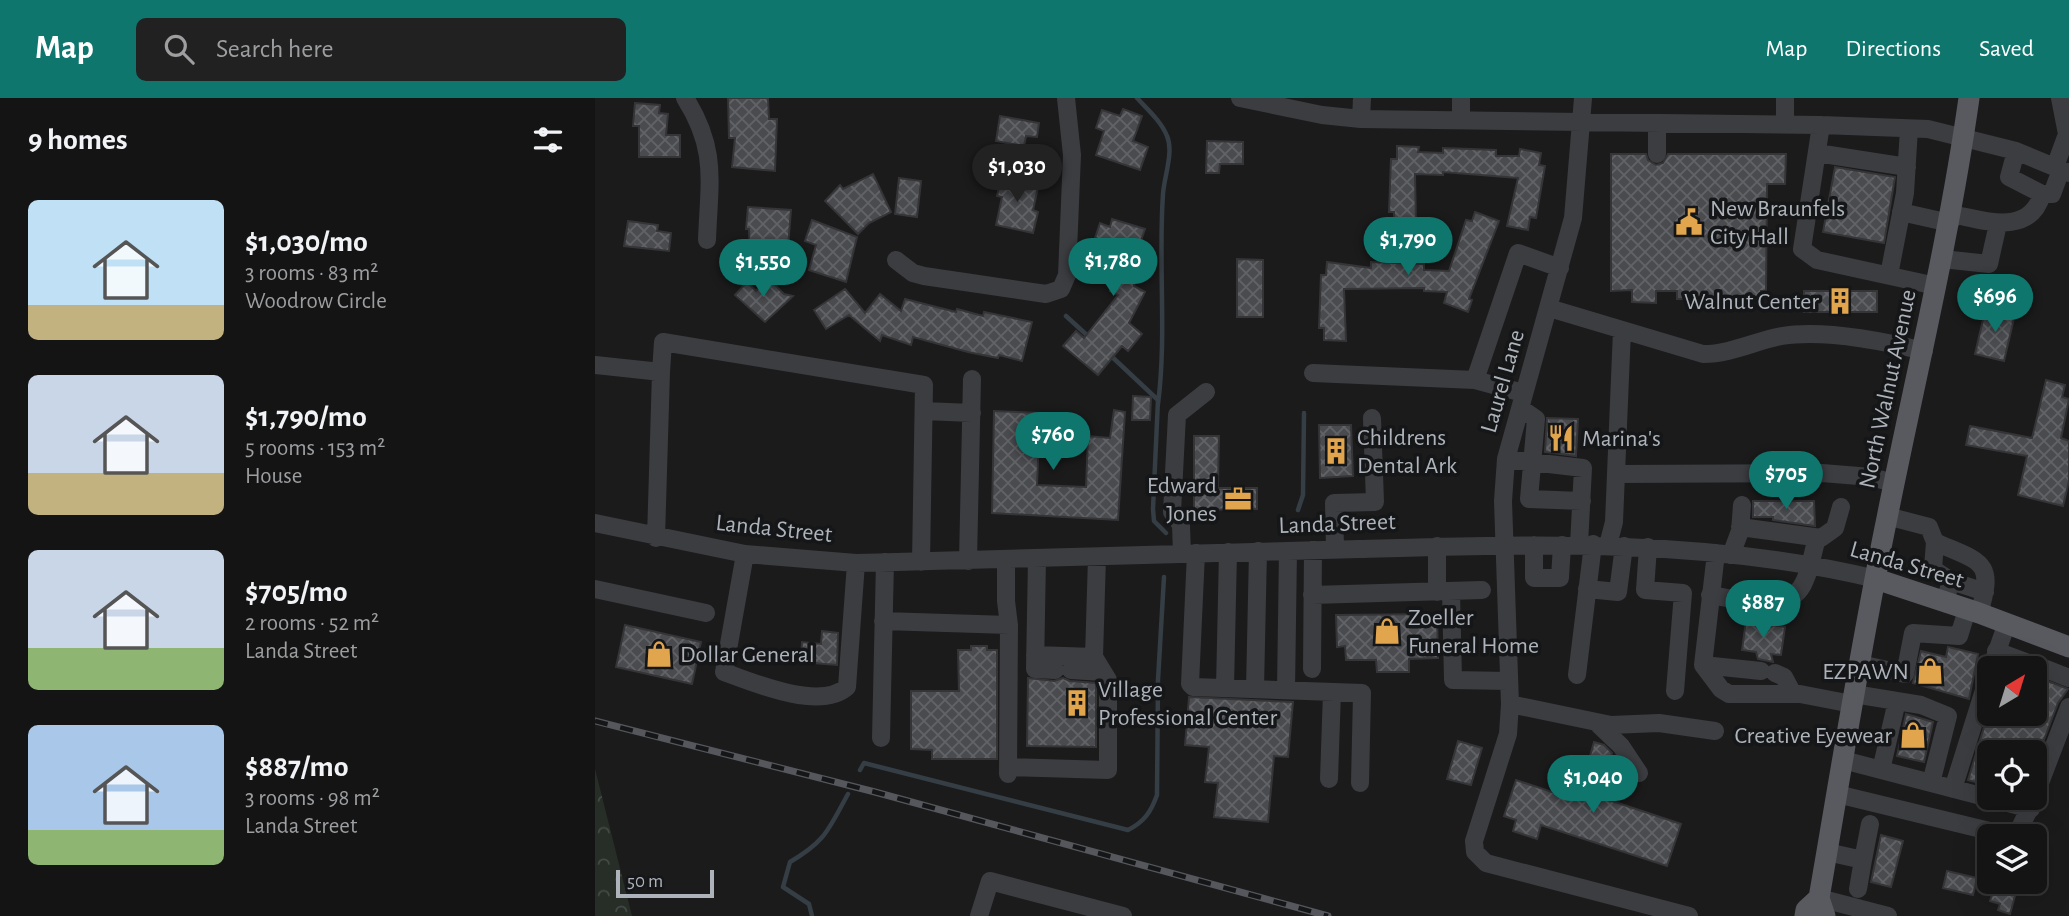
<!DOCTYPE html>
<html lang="en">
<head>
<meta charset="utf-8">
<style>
  body { margin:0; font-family:"Alegreya Sans",sans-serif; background:#212122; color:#f1f3f6; height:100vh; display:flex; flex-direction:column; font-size:26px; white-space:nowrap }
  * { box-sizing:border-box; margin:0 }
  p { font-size:23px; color:#9d9ea0 }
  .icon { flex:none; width:38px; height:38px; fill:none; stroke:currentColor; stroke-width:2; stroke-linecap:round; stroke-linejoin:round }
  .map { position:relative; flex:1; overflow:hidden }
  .drawer { display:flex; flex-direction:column; background:#141415; width:595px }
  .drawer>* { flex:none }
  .needle { width:46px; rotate:38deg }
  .fabs { position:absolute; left:1382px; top:558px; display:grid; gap:14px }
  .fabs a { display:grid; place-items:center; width:70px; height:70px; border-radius:10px; background:#141415; box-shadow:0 7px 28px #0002,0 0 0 2px #333334; font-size:35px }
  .scale { position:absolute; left:21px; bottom:18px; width:98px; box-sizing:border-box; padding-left:7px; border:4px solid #aeb3bb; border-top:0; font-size:19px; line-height:24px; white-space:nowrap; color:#aeb3bb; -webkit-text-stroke:5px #151617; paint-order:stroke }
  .price { position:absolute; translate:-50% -60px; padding:0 16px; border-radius:24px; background:#0f766e; color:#fff; font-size:23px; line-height:46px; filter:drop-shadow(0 2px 4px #0008) }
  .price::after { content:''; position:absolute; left:50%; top:42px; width:21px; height:16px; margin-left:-10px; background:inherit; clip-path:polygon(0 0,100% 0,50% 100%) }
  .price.on { background:#222; color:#fff }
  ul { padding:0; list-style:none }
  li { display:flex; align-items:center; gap:21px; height:175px; padding:0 28px }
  li span { display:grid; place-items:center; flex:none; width:196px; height:140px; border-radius:10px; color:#555 }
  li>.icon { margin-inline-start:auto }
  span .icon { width:84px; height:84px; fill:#fffc; stroke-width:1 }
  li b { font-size:30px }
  h2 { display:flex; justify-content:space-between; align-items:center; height:84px; padding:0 28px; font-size:30px }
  header { display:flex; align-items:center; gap:42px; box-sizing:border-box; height:98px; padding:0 35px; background:#0f766e; color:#fff }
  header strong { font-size:33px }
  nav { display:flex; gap:38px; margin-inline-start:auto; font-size:24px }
  .search { width:490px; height:63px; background:#212122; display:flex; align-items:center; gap:18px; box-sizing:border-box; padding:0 24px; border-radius:10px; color:#9d9ea0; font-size:26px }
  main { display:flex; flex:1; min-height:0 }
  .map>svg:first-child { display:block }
  .forest { fill:url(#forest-crowns) }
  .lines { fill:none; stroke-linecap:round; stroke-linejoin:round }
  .stream { stroke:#353e44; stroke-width:4.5 }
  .building { fill:url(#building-cross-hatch); stroke:#353538; stroke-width:2 }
  .minor { stroke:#3c3d41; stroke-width:18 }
  .major { stroke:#585a60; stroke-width:21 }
  .rail-casing { stroke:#55575c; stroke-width:7 }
  .rail { stroke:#151617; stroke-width:4.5; stroke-dasharray:13; stroke-linecap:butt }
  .labels { text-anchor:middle; stroke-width:7; stroke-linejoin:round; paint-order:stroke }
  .poi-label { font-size:24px; fill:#aeb3bb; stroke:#151617; text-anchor:start }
  .street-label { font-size:24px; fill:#aeb3bb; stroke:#151617 }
</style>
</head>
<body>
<header>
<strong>Map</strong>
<div class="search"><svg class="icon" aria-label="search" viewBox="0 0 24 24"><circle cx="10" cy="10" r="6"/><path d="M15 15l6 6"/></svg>Search here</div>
<nav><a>Map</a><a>Directions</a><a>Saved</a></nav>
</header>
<main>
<section class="drawer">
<h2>9 homes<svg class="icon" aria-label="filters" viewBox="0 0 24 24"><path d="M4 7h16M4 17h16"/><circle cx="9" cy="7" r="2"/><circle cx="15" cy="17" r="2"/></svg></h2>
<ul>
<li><span style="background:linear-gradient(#bfe0f5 75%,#c2b280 0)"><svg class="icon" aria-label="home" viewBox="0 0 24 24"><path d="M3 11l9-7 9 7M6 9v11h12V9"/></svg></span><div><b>$1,030/mo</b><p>3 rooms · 83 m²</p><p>Woodrow Circle</p></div></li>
<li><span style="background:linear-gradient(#c9d6e8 70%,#c2b280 0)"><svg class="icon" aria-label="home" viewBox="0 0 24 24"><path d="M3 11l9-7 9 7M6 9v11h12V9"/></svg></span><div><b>$1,790/mo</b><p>5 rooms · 153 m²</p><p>House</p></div></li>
<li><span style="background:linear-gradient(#c9d6e8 70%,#8fb573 0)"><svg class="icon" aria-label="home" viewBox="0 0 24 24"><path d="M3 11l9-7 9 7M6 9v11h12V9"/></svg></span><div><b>$705/mo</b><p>2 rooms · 52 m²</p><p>Landa Street</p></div></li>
<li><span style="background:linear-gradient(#a9c7e8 75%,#8fb573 0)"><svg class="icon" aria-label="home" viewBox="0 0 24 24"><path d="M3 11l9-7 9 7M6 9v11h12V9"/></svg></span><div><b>$887/mo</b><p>3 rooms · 98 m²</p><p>Landa Street</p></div></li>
</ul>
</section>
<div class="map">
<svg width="1474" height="818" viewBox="0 0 1474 818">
  <defs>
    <pattern id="forest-crowns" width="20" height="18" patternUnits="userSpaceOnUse" patternTransform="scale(1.75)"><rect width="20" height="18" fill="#272e27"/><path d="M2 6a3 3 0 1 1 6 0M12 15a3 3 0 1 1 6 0" fill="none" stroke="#444a44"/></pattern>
    <pattern id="building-cross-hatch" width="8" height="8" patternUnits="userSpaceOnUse" patternTransform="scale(1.75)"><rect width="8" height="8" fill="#4a4b4f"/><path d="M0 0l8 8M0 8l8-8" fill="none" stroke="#626366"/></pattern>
  </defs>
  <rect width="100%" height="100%" fill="#1b1b1c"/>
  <path class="forest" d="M0,671L37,818H0Z"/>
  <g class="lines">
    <path class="stream" d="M542,0C552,11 566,23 572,38C579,54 569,79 568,96C563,166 572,236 563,306
      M471,218L494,239
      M514,256L563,302L558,411L559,423L571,435
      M703,412L708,397L709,315
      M265,672L269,665L533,732C549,724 556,714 562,697L563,582L569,479
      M217,818L214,806L188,789L195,764C231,743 233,732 253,696"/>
  </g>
  <path class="building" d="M133,0H173L174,21H182L180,73L137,69L140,40H134Z
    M40,5L65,7L64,15L73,16L71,37H85V59H44V28H38Z
    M528,11L547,18L538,43L553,49L545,72L501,57L509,33L501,30L507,12L525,18Z
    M405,18L444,25L442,39L431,38L429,48L401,43Z
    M612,43L648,44V66H625L624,75H611Z
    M802,48L824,49L823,54L848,55V50L901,52V58H924L925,51L946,55L944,67L950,68L941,120L935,119L933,132L912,128L923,80L848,74V77L820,76L821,127L799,126V114H794L796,61H802Z
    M1016,56H1051L1053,62L1061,67L1068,65L1073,56H1191L1190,86H1172L1171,193H1166V201H1145V207H1104V201H1082V193H1061V205L1037,204V192L1016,193Z
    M1240,69L1300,79L1289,145L1228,134Z
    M278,76L296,114L274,125L263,136L230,103L245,87L248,91Z
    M407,76L444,85L438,112L443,114L438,135L401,127L407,99L402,98Z
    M304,80L326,83L322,119L300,116Z
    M153,109L196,112L192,161L155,162L154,131H151Z
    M880,114L904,123L874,201L877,202L873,214L849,205L852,194L829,193V190L749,191L751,243L729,242V230H724L726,177H731L732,164L776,170V164L829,166V172L854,173L871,122L877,123Z
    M517,121L550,131L541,157L546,159L539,188L550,194L534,225L547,236L533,253L527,248L503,277L468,248L481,233L489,240L523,197L515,193L524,176L499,170L506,142L500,140L505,125L515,129Z
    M217,122L262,139L251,184L214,172L221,147L210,143Z
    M33,123L63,127L62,133L76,135L74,153L29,148Z
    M642,161L668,162V219H642Z
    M173,180L189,196L198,198L170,224L140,197L152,184L161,193Z
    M250,191L270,215L285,196L306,213L310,201L361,214L362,211L388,218L389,214L437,224L427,263L404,257L403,260L373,254L318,239L316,247L287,237L285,243L254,217L231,231L219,212Z
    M1209,193H1282V214H1209Z
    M1391,209L1420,216L1409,263L1380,256Z
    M1451,282L1470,287L1467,299L1474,301L1466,340L1474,343V383L1468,408L1423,397L1432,358L1371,347L1375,328L1437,340Z
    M538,298L556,299L555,322H537Z
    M519,312L530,314L523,422L397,415L399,313L445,315L442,387L491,389L493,338L515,340Z
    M952,320L983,321L981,358L950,354Z
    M724,327H756L758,378L725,380Z
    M599,338H624L623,390H662V411L599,412Z
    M1158,403H1219L1220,428L1178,422V419H1158Z
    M842,516L843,560L814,561V574H782L781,562H751L750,548L742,549L741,517Z
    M1151,523L1190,529L1186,557L1176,556L1178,564L1163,561L1161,554L1147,552Z
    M30,527L106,544L97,586L21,569Z
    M227,533L243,535L242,567L206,564L207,544L226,546Z
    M376,548H392V552H402V661H337V652L316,651V593H364L363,552H376Z
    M1353,549L1383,556L1374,601L1318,585L1326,553L1351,559Z
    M1440,578L1473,591L1463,605L1440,665V654H1395V688L1373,682L1393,616H1440Z
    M433,580L459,583L468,580L475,583L501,585V649L432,648Z
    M594,599L698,604L693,659L679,658L673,724L619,719L623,685L610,684L614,649L590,647Z
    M1311,616L1338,624L1329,664L1302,658Z
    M863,643L887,650L876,687L852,681Z
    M999,644L1009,647L1017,655L1005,699L1086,726L1072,768L946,727L942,741L918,733L921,722L909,718L921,682L966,697L969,687L985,693Z
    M1286,737L1308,743L1296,789L1276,784Z
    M1352,773L1382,780L1378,797L1348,790Z
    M1401,784L1423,787L1415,816L1403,812L1405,806L1395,803Z"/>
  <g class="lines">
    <path class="minor" d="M90,0C123,52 114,84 112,142
      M645,0L727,17L766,21L1226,27L1333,31L1421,53L1474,75
      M866,0V22
      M988,0L978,120L911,361L908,403L915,606L913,636L879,743L880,754L891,765L1094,818
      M766,21L767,0
      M1190,26V0
      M1226,27L1207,151L1222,162L1341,188
      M1421,53L1414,79L1447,96H1457L1466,72
      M1222,55L1312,69
      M1062,56V26
      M1460,69L1472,36L1465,0L1474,3
      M1306,114L1355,125
      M1356,116C1389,122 1435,139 1447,96
      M1347,161L1394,166L1403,126
      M301,162L318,175L329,178L451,196L466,191L472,177L477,57L471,0
      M1294,177L1310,95L1314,31
      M954,210L1108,256C1136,256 1160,243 1187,238C1229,231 1288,243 1329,253
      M0,267L66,274L68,244L329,287L326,464
      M718,275L880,282L928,295
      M880,282L923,155L965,170
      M925,310L941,321L934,401L987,403
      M329,313L377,315
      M911,361L988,370L984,447
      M1021,376L1227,375L1276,379L1299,385
      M1292,418L1334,429L1340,444L1338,471L1356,483L1350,503
      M0,425L150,456L261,465C429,461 597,455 764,451C937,446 1111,440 1281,481
      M1145,429L1226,440L1240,430L1246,409
      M61,440L66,274
      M1340,444C1385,464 1401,462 1384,515
      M939,447V480H965L967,447
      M1013,447L1019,424L1027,232
      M1053,449L1050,492L1088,495L1080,593
      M740,451L739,405L780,404L777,320
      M601,455L595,586L598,589L767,595L765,685
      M1121,455L1108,567L1126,591L1134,596H1205L1257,606
      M150,456L129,574C159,585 225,613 252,589L261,465
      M587,456L586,427L577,414L582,317L611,294
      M1136,457L1145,433L1147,407
      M442,461L440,571L460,572
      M411,462V503L414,527L413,676
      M373,463L377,281
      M1356,483L1390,494
      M0,491L111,515
      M992,491L1023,494L1029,448
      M856,493L858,582L913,583
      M842,494V448
      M717,497L887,492
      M1115,497C1144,501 1196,519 1210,482C1216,469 1218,453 1222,440
      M288,523L414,527
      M1401,553L1439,567
      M440,557L499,559
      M1265,566L1310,576L1318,535L1364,538L1372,512
      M1108,567L1166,573
      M1396,570L1412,525
      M717,571L718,452
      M1451,571L1474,580
      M476,572L508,574
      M1180,575L1189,579L1198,596
      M982,577L998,446
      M630,590L633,454
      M660,591L663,453
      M691,592L693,453
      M1259,596L1326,607L1353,618L1336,685
      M915,606L1016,627L1064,625L1120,633
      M1003,626L1026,648L1044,675
      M286,640L290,464
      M1248,662L1436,711
      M413,669L513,672V582L499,559L502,459
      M1286,672L1302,603
      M734,681L737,594
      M1358,691L1395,573
      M1242,696L1415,738
      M1440,698L1474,609
      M1421,738L1439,701
      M1232,754L1268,762L1275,726
      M1263,791L1268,762
      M1224,800L1293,818
      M384,818L395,783L528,818"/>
    <path class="major" d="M1281,481L1384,515L1474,549
      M1210,818L1211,812L1224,800
      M1230,818L1224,800C1246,673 1266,546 1292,420C1320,280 1354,142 1374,0"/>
    <defs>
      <path id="rail" d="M0,623L280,694L733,818"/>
    </defs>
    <use href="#rail" class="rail-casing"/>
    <use href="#rail" class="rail"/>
  </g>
  <defs>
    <symbol id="civic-bare" viewBox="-9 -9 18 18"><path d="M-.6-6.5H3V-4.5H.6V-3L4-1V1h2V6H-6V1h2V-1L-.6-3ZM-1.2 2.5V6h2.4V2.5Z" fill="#e1a54e" stroke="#151617" stroke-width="2.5" paint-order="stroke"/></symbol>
    <symbol id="building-bare" viewBox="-9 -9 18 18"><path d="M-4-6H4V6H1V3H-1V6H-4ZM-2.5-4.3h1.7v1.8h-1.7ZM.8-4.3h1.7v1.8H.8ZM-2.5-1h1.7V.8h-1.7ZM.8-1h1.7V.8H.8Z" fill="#e1a54e" stroke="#151617" stroke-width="2.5" paint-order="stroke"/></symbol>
    <symbol id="restaurant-bare" viewBox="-9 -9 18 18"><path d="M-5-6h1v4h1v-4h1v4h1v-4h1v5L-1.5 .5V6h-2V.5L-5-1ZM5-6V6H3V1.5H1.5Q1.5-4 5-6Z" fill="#e1a54e" stroke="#151617" stroke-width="2.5" paint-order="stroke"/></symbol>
    <symbol id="office-bare" viewBox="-9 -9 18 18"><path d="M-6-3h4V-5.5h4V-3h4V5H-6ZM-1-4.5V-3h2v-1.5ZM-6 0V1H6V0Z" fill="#e1a54e" stroke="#151617" stroke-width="2.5" paint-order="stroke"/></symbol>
    <symbol id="shop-bare" viewBox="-9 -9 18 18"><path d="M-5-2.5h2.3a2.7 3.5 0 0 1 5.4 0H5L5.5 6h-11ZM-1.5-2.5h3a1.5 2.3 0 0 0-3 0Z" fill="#e1a54e" stroke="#151617" stroke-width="2.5" paint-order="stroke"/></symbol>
  </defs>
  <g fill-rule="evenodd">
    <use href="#civic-bare" x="1075" y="105" width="38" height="38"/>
    <use href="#building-bare" x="1226" y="184" width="38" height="38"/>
    <use href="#restaurant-bare" x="947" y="321" width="38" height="38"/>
    <use href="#building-bare" x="722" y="334" width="38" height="38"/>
    <use href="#office-bare" x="624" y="382" width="38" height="38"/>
    <use href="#shop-bare" x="773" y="514" width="38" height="38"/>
    <use href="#shop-bare" x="45" y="537" width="38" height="38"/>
    <use href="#shop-bare" x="1316" y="554" width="38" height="38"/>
    <use href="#building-bare" x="463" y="586" width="38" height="38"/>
    <use href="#shop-bare" x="1299" y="618" width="38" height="38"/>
  </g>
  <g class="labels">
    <g class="poi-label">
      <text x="1115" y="118">New Braunfels<tspan x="1115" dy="28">City Hall</tspan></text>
      <text x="1224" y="211" text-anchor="end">Walnut Center</text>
      <text x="762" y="347">Childrens<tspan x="762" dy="28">Dental Ark</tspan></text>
      <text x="987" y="348">Marina's</text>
      <text x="622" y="395" text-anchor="end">Edward<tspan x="622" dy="28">Jones</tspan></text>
      <text x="813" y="527">Zoeller<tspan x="813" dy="28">Funeral Home</tspan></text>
      <text x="85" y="564">Dollar General</text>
      <text x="1314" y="581" text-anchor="end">EZPAWN</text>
      <text x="503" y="599">Village<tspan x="503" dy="28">Professional Center</tspan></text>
      <text x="1297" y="645" text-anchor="end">Creative Eyewear</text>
    </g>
    <g class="street-label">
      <text transform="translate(907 283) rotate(-74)" y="8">Laurel Lane</text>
      <text transform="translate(1292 291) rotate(-78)" y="8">North Walnut Avenue</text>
      <text transform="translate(742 425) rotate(-2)" y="8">Landa Street</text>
      <text transform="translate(179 430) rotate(6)" y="8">Landa Street</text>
      <text transform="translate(1312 466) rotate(16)" y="8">Landa Street</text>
    </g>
  </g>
</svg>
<div class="fabs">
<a><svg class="needle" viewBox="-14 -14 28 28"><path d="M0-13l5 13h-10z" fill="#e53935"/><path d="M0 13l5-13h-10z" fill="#9d9ea0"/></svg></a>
<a><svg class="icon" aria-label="locate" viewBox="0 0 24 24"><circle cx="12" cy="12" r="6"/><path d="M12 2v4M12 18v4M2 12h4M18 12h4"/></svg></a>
<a><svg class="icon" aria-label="layers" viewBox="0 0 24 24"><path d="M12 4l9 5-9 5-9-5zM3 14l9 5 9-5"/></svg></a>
</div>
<div class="scale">50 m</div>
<b class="price on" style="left:422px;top:106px">$1,030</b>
<b class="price" style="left:813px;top:179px">$1,790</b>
<b class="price" style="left:518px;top:200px">$1,780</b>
<b class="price" style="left:168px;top:201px">$1,550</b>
<b class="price" style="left:1400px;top:236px">$696</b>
<b class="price" style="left:458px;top:374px">$760</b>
<b class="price" style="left:1191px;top:413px">$705</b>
<b class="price" style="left:1168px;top:542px">$887</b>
<b class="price" style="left:998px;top:717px">$1,040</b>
</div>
</main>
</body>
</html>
